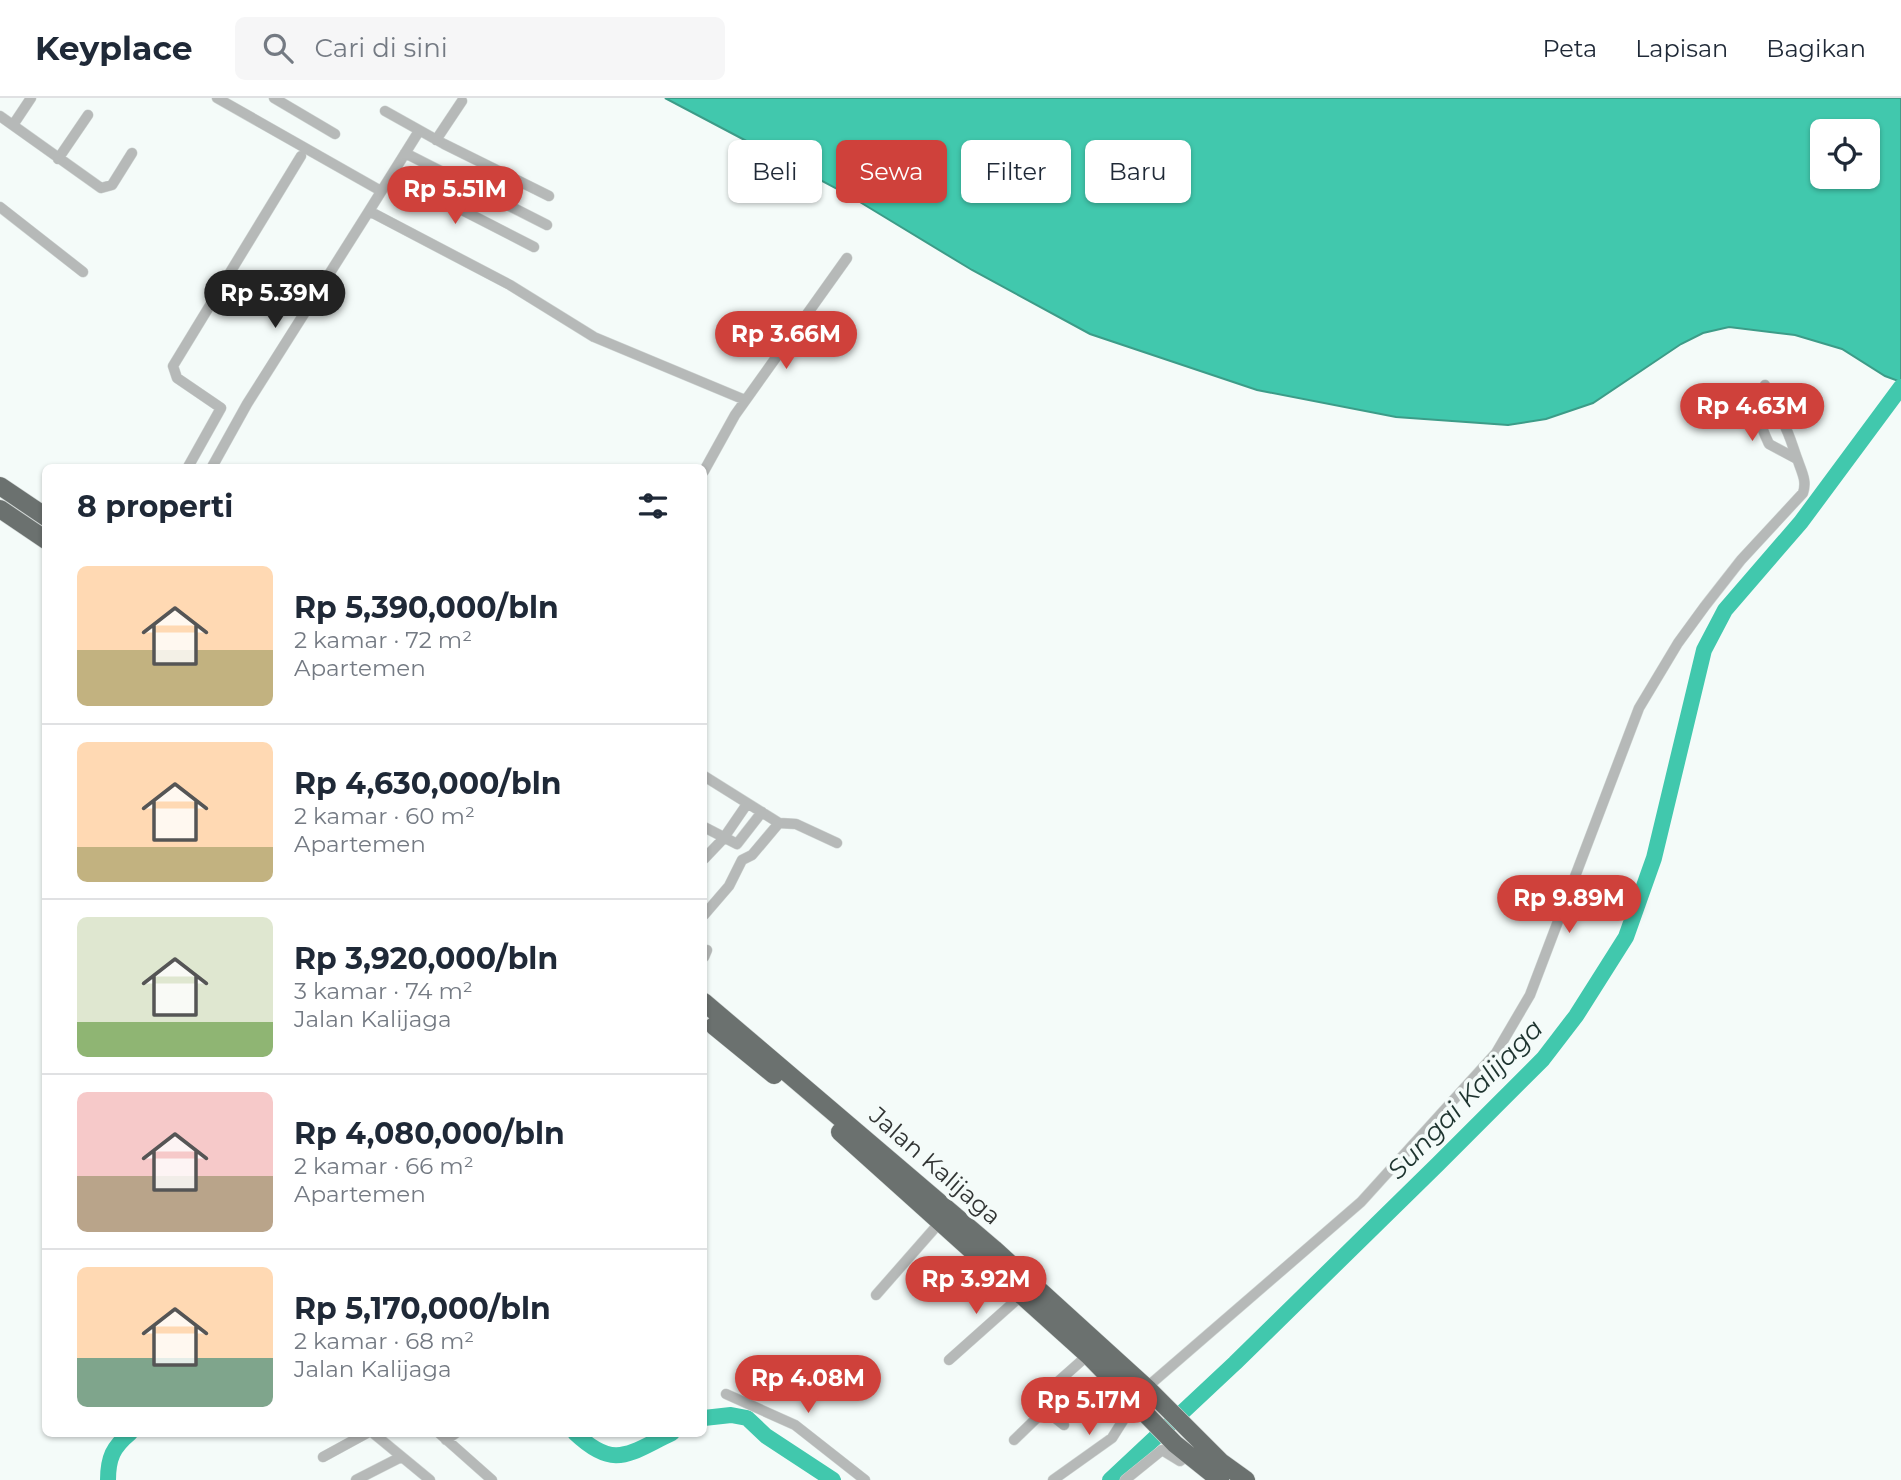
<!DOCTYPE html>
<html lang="id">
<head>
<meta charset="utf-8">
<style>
  body { margin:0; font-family:Montserrat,sans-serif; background:#f6f6f7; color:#1f2937; height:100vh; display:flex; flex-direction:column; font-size:26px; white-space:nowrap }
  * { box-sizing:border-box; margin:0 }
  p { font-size:23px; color:#747a83 }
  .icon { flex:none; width:38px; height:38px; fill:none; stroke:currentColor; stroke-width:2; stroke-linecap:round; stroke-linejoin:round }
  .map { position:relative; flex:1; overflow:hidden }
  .details { position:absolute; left:42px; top:366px; width:665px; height:973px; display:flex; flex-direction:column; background:#fff; border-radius:10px; box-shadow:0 2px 5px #0004 }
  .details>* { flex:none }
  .top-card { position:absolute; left:728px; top:42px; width:665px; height:63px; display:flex; gap:14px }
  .buttons { position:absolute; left:1810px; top:21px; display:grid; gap:14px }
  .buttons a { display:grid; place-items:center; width:70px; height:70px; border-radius:10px; background:#fff; box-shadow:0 2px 5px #0004; font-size:35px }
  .price { position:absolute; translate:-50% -60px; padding:0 16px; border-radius:24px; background:#cf413b; color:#fff; font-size:23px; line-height:46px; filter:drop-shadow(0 2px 4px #0008) }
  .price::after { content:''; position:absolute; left:50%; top:42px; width:21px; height:16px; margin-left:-10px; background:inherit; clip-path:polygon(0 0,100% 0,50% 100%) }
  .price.selected { background:#222; color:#fff }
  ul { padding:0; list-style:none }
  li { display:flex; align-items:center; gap:21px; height:175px; padding:0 35px }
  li+li { border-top:2px solid #e0e1e3 }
  li span { display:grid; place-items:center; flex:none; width:196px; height:140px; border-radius:10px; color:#555 }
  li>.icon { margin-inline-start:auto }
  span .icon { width:84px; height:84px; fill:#fffc; stroke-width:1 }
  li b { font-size:30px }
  h2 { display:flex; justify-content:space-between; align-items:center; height:84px; padding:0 35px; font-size:30px }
  .tag { padding:0 24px; border-radius:10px; background:#fff; box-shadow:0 2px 5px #0004; font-size:24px; line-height:63px }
  .tag.selected { background:#cf413b; color:#fff }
  header { display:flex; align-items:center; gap:42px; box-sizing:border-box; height:98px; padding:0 35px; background:#fff; border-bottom:2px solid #e0e1e3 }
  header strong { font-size:33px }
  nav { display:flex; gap:38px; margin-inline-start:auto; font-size:24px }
  .search { width:490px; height:63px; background:#f6f6f7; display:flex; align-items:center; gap:18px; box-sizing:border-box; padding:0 24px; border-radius:10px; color:#747a83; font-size:26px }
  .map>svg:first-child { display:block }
  .water { fill:#41c8ad; stroke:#3c9c88; stroke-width:2; fill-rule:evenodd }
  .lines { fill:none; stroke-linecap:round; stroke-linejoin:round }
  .river { stroke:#41c8ad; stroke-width:16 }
  .street-casing { stroke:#d1d7d5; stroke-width:11 }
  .highway-casing { stroke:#d1d7d5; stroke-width:19 }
  .street { stroke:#b6b9b8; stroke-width:10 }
  .highway { stroke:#6b716f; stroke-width:18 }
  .labels { text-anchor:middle; stroke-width:7; stroke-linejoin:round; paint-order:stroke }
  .street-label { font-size:24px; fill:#313433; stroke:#f4fbf9 }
  .water-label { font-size:26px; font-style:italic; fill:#1e342f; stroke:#f4fbf9 }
</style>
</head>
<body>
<header>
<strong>Keyplace</strong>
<div class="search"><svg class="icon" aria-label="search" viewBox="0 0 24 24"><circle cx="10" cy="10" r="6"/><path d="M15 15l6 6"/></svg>Cari di sini</div>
<nav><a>Peta</a><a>Lapisan</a><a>Bagikan</a></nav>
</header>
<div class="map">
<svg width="1901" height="1382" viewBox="0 0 1901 1382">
  <rect width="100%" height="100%" fill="#f4fbf9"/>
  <path class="water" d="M665,0H1901V284L1885,278L1842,251L1795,237L1729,229L1703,235L1681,246L1593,305L1546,321L1508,327L1396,319L1257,292L1090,236L972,172L845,95ZM1822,33H1867V79H1822Z"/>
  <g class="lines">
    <path class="river" d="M704,1320L731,1317L747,1320L766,1338L833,1382
      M575,1335C615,1373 629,1355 672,1335
      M108,1382C108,1360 113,1349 130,1335
      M1110,1382L1235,1265L1438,1066L1543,961L1576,918L1626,839L1654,760L1704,552L1725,512L1801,424L1901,289"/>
    <defs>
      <path id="street" d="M217,0L381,93
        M274,0L335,36
        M385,13L444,46L549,98
        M0,18L101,90L112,87L132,55
        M13,27L31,0
        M419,33L369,113L510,187L594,239L745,302
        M436,42L462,3
        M405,55L547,127
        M58,61L88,17
        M392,76L534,149
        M0,109L83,174
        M1762,303C1755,317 1763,333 1769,346L1797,361
        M188,369L221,310L177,280L173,268L301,58
        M212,369L247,306L369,113
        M704,373L735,317L847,160
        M704,678L779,725L796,726L837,745
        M704,729L737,746L762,714
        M704,761L723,741L747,706
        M704,817L729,788L742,762L752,757L779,725
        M704,859L707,852
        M876,1197L941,1123
        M949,1262L1022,1197
        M1146,1290L1361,1104L1496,955L1530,897L1639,610L1678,545L1705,508L1741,462L1803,395C1807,383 1802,375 1798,363C1789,339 1786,318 1762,303L1765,287
        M726,1296L795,1327L865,1382
        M1064,1327L1045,1312L1044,1296L1088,1257
        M373,1335L430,1382
        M439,1335L492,1382
        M446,1342L456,1335
        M1014,1342L1045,1312
        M323,1359L367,1335
        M356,1382L401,1359
        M1053,1382L1112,1340L1134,1305
        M1125,1382L1162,1352L1180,1363L1188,1357"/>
      <path id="highway" d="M0,388L46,419
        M0,411L46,442
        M704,904L994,1151L1149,1292L1221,1364L1246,1382
        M714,928L774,977
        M840,1034L1088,1257L1175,1346L1220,1382"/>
    </defs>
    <use href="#street" class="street-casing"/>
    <use href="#highway" class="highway-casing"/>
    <use href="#street" class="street"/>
    <use href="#highway" class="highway"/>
  </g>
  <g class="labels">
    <g class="street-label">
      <text transform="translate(935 1068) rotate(41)" y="8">Jalan Kalijaga</text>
    </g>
    <g class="water-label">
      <text transform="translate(1465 1001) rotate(-46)" y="9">Sungai Kalijaga</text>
    </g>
  </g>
</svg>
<div class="buttons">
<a><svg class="icon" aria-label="locate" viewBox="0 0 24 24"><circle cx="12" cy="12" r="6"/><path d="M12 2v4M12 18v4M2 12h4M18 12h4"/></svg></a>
</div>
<b class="price" style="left:455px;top:128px">Rp 5.51M</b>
<b class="price selected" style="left:275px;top:232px">Rp 5.39M</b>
<b class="price" style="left:786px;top:273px">Rp 3.66M</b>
<b class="price" style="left:1752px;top:345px">Rp 4.63M</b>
<b class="price" style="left:1569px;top:837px">Rp 9.89M</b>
<b class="price" style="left:976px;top:1218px">Rp 3.92M</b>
<b class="price" style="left:808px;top:1317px">Rp 4.08M</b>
<b class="price" style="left:1089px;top:1339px">Rp 5.17M</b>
<div class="top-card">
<a class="tag">Beli</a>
<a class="tag selected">Sewa</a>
<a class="tag">Filter</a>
<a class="tag">Baru</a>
</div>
<section class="details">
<h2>8 properti<svg class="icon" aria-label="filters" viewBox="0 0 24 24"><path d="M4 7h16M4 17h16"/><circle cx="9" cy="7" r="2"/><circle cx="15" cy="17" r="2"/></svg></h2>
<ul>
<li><span style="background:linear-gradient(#ffd9b3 60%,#c2b280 0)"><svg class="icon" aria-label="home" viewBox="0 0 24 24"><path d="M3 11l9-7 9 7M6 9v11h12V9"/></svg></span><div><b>Rp 5,390,000/bln</b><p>2 kamar · 72 m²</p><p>Apartemen</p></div></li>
<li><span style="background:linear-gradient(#ffd9b3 75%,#c2b280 0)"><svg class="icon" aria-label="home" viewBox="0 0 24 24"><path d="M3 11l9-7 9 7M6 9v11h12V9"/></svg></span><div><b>Rp 4,630,000/bln</b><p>2 kamar · 60 m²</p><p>Apartemen</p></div></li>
<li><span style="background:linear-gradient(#dfe7d0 75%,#8fb573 0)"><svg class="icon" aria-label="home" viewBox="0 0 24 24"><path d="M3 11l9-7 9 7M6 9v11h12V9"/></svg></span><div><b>Rp 3,920,000/bln</b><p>3 kamar · 74 m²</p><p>Jalan Kalijaga</p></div></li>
<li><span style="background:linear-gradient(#f6c9c9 60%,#b9a48a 0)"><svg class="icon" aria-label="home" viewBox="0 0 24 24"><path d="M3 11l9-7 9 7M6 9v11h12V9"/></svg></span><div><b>Rp 4,080,000/bln</b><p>2 kamar · 66 m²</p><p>Apartemen</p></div></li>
<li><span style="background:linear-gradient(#ffd9b3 65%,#7fa58c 0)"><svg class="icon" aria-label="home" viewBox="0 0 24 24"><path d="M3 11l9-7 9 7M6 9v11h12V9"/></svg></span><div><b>Rp 5,170,000/bln</b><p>2 kamar · 68 m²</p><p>Jalan Kalijaga</p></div></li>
</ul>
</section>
</div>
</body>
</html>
